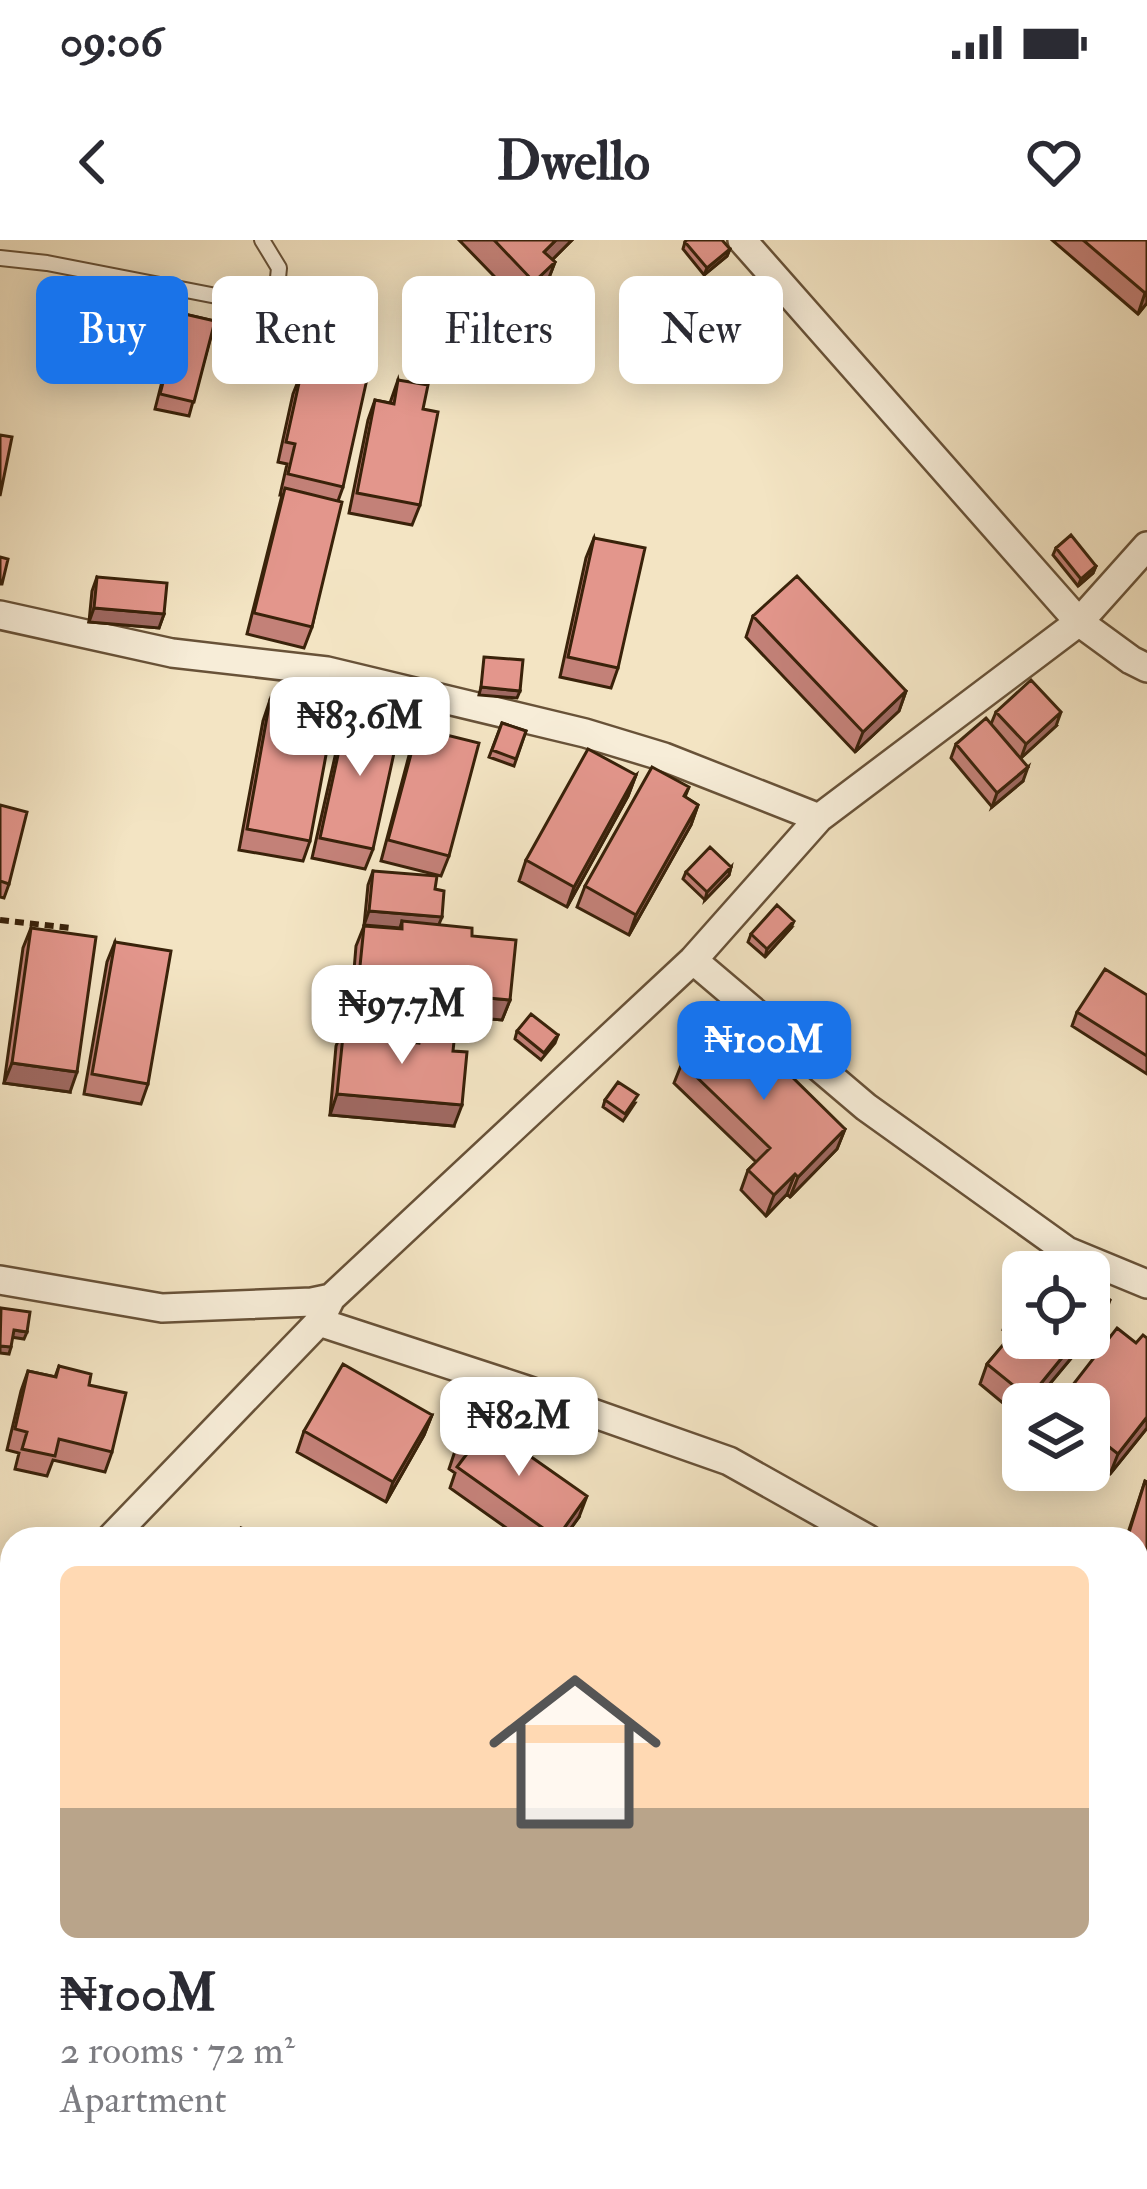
<!DOCTYPE html>
<html lang="en">
<head>
<meta charset="utf-8">
<style>
  body { margin:0; font-family:"IM FELL Double Pica",serif; background:#f7f7f7; color:#2b2b33; height:100vh; display:flex; flex-direction:column; font-size:45px; white-space:nowrap }
  * { box-sizing:border-box; margin:0 }
  p { font-size:39px; color:#7c7c81 }
  .icon { flex:none; width:66px; height:66px; fill:none; stroke:currentColor; stroke-width:2; stroke-linecap:round; stroke-linejoin:round }
  .map { position:relative; flex:1; overflow:hidden }
  .panel { position:absolute; left:0px; top:1287px; width:1149px; height:663px; display:flex; flex-direction:column; background:#fff; border-radius:36px 36px 0 0; box-shadow:0 6px 30px #0003 }
  .panel>* { flex:none }
  .guide { position:absolute; left:36px; top:36px; width:1077px; height:108px; display:flex; gap:24px }
  .fabs { position:absolute; left:1002px; top:1011px; display:grid; gap:24px }
  .fabs a { display:grid; place-items:center; width:108px; height:108px; border-radius:18px; background:#fff; box-shadow:0 6px 30px #0003; font-size:60px }
  .price { position:absolute; translate:-50% -102px; padding:0 27px; border-radius:24px; background:#fff; color:#222; font-size:39px; line-height:78px; filter:drop-shadow(0 3px 6px #0008) }
  .price::after { content:''; position:absolute; left:50%; top:72px; width:36px; height:27px; margin-left:-18px; background:inherit; clip-path:polygon(0 0,100% 0,50% 100%) }
  .price.active { background:#1a73e8; color:#fff }
  ul { padding:0; list-style:none }
  li { display:grid; align-content:center; gap:24px; height:636px; padding:0 60px }
  li span { display:grid; place-items:center; height:372px; border-radius:18px; color:#555 }
  li>.icon { margin-inline-start:auto }
  span .icon { width:216px; height:216px; fill:#fffc; stroke-width:1 }
  li b { font-size:51px }
  .pill { padding:0 42px; border-radius:18px; background:#fff; box-shadow:0 6px 30px #0003; font-size:42px; line-height:108px }
  .pill.active { background:#1a73e8; color:#fff }
  .status { display:flex; justify-content:space-between; align-items:center; height:84px; padding:0 60px; background:#fff; direction:ltr }
  .status svg { height:33px; fill:currentColor }
  header { display:flex; justify-content:space-between; align-items:center; height:156px; padding:0 60px; background:#fff; font-size:54px; font-weight:700 }
  .map>svg:first-child { display:block }
  .lines { fill:none; stroke-linecap:round; stroke-linejoin:round }
  .service-casing { stroke:#685238; stroke-width:18 }
  .minor-casing { stroke:#685238; stroke-width:32 }
  .path { stroke:#39220a; stroke-width:6; stroke-dasharray:9 6; stroke-linecap:butt }
  .service { stroke:#f7edd8; stroke-width:14 }
  .minor { stroke:#f7edd8; stroke-width:27 }
  .wall { fill:#c38178; stroke:#39220a; stroke-width:3 }
  .shaded-wall { fill:#9f6962; stroke:#39220a; stroke-width:3 }
  .building { fill:#e3968c; stroke:#39220a; stroke-width:3 }
</style>
</head>
<body>
<div class="status"><b>09:06</b><svg viewBox="0 0 49 12"><path d="M0 12V9h3v3zM5 12V6h3v6zM10 12V3h3v9zM15 12V0h3v12zM26 1h20v11H26zM47 4h2v5h-2z"/></svg></div>
<header><svg class="icon" aria-label="back" viewBox="0 0 24 24"><path d="M15 5l-7 7 7 7"/></svg>Dwello<svg class="icon" aria-label="heart" viewBox="0 0 24 24"><path d="M12 20l-8-8c-3-5 5-10 8-4 3-6 11-1 8 4z"/></svg></header>
<div class="map">
<svg width="1147" height="1949" viewBox="0 0 1147 1949">
  <rect width="100%" height="100%" fill="#f3e4c3"/>
  <filter id="stains"><feTurbulence type="fractalNoise" baseFrequency=".00167" numOctaves="4"/><feColorMatrix values="0 0 0 0 .2 0 0 0 0 .09 0 0 0 0 .02 0 0 0 .5 -.17"/></filter>
  <radialGradient id="worn" r=".72"><stop offset=".6" stop-color="#630" stop-opacity="0"/><stop offset="1" stop-color="#630" stop-opacity=".3"/></radialGradient>
  <g class="lines">
    <defs>
      <path id="service" d="M0,18L47,23L237,60L260,59L277,48L279,28L262,0"/>
      <path id="minor" d="M742,0L1079,382L1131,420L1147,428
        M0,375L172,413L327,431L585,493L664,517L819,578
        M693,720L866,867L1067,1011L1147,1044
        M0,1040L162,1068L312,1062L331,1058
        M319,1082L527,1150L729,1221L868,1299
        M110,1299L319,1082L331,1058L693,720L819,578L1079,382L1147,306
        M1137,1406L1147,1408
        M0,1421L12,1405
        M0,1804L12,1805
        M1137,1830L1147,1835
        M533,1938L564,1949
        M775,1949L780,1938"/>
    </defs>
    <use href="#service" class="service-casing"/>
    <use href="#minor" class="minor-casing"/>
    <path class="path" d="M0,680L71,688"/>
    <use href="#service" class="service"/>
    <use href="#minor" class="minor"/>
  </g>
  <path class="wall" d="M459,0H572L552,20L555,22L545,48L525,68Z
    M1052,0H1147V63L1138,74Z
    M685,2L730,9L727,16L704,35L683,9Z
    M154,67L215,81L189,176L155,169L168,118L142,112Z
    M318,101L343,247L338,261L312,387L304,408L247,394L282,255H280L287,224L278,222L293,154L301,134L307,135Z
    M398,140L420,265L412,285L349,273L368,180L375,160L390,163Z
    M594,298L618,428L611,448L560,437L586,318Z
    M1056,308L1096,326L1093,333L1078,346L1053,315Z
    M97,337L164,374L159,388L89,382L92,351Z
    M753,376L906,451L899,471L855,512L746,397Z
    M270,460L310,601L303,621L239,610L263,481Z
    M348,469L373,609L365,629L312,618L341,490Z
    M996,472L1056,486L1021,518L1023,541L992,567L951,518L956,504L991,484Z
    M502,483L526,491L514,526L489,517Z
    M418,488L449,616L441,636L381,621L411,508Z
    M636,535L628,556L567,667L519,641L526,620Z
    M689,547L685,557L698,565L691,585L629,695L577,667L585,646Z
    M0,565L9,644L4,658L0,657Z
    M731,627L729,635L705,660L683,639L686,632Z
    M373,631L435,649L439,685L472,696L510,760L502,780L351,767L356,706L364,686L368,645Z
    M31,688L70,852L4,843L23,708Z
    M791,688L765,717L748,702L751,694Z
    M115,702L148,844L141,864L84,854L107,722Z
    M1147,755V834L1072,786L1077,772Z
    M344,786L385,799L416,802L421,789L453,811L454,886L330,875L336,806Z
    M517,791L558,795L555,803L541,820L515,799Z
    M682,823L845,889L837,909L790,957L787,954L766,976L741,950L748,930L756,922L674,843Z
    M605,860L635,863L623,881L603,867Z
    M1010,1069L1088,1098L1033,1164H1023L1021,1178L980,1144L987,1124L1011,1096L1003,1090Z
    M59,1126L89,1145L112,1212L105,1232L53,1220L47,1236L15,1229L19,1213L7,1210L21,1151L28,1131L55,1137Z
    M1089,1164L1147,1188L1110,1234L1089,1218Z
    M432,1175L424,1195L386,1262L297,1212L304,1191Z
    M456,1208L579,1277L563,1299H522L450,1248L455,1233L449,1229Z
    M1145,1241L1147,1242V1366L1137,1363V1299H1126Z
    M1137,1418L1147,1423V1592L1137,1589V1530L1145,1509L1137,1506Z
    M1147,1916V1935L1141,1932Z"/>
  <path class="shaded-wall" d="M556,0H572L534,38L544,12Z
    M730,9L727,16L704,35L707,28Z
    M555,22L545,48L525,68L534,42Z
    M1147,51V63L1138,74L1145,53Z
    M1096,326L1093,333L1078,346L1081,339Z
    M94,368L164,374L159,388L89,382Z
    M481,447L520,451L517,458L479,455Z
    M906,451L899,471L855,512L863,492Z
    M1061,472L1056,486L1021,518L1026,504Z
    M1028,527L1023,541L992,567L997,553Z
    M636,535L628,556L567,667L574,647Z
    M698,565L691,585L629,695L636,675Z
    M731,627L729,635L705,660L707,652Z
    M369,671L442,677L436,691L402,681L400,688L364,685Z
    M794,681L791,688L765,717L767,709Z
    M358,746L510,760L502,780L351,767Z
    M12,823L77,832L70,852L4,843Z
    M337,854L462,865L454,886L330,875Z
    M845,889L837,909L790,957L798,937Z
    M795,934L787,954L766,976L774,955Z
    M1110,1060L1103,1080L1089,1097V1085Z
    M14,1090L27,1092L24,1099L11,1097Z
    M1078,1098H1088L1033,1164H1026L1029,1158Z
    M0,1106L11,1107L9,1114L0,1113Z
    M432,1175L424,1195L386,1262L393,1242Z
    M1147,1177V1188L1110,1234L1118,1214Z
    M587,1256L579,1277L563,1299H556Z"/>
  <path class="building" d="M494,0H556L544,12L555,22L534,42Z
    M687,0H722L730,9L707,28L685,2Z
    M1083,0H1147V51L1145,53Z
    M154,67L215,81L194,162L160,154L173,104L147,98Z
    M318,101L373,112L343,247L288,234L295,204L286,202L301,134L310,135Z
    M398,140L428,145L423,169L438,172L420,265L357,253L375,160L394,164Z
    M0,195L12,197L0,256Z
    M285,248L342,262L312,387L254,373Z
    M1071,295L1096,326L1081,339L1056,308Z
    M594,298L645,308L618,428L568,417Z
    M0,317L8,319L2,344H0Z
    M797,336L906,451L863,492L753,376Z
    M97,337L167,343L164,374L94,368Z
    M484,417L523,420L520,451L481,447Z
    M1031,440L1061,472L1026,504L996,472Z
    M270,460L334,472L310,601L247,589Z
    M348,469L401,481L373,609L320,598Z
    M986,478L1028,527L997,553L956,504Z
    M502,483L526,491L516,519L492,510Z
    M418,488L479,503L449,616L388,600Z
    M588,509L636,535L574,647L526,620Z
    M652,527L689,547L684,556L698,565L636,675L585,646Z
    M0,565L27,572L9,644L0,641Z
    M710,607L731,627L707,652L686,632Z
    M373,631L437,636L435,649L444,651L442,677L369,671Z
    M777,665L794,681L767,709L751,694Z
    M402,681L472,688V696L516,700L510,760L358,746L364,686L402,689Z
    M31,688L96,697L77,832L12,823Z
    M115,702L171,711L148,844L92,834Z
    M1105,729L1147,755V816L1077,772Z
    M531,774L558,795L544,813L517,791Z
    M729,775L845,889L798,937L795,934L774,955L748,930L770,908L682,823Z
    M344,786L387,790L385,799L419,803L421,789L455,792L453,811L467,812L462,865L337,854Z
    M618,842L638,855L625,874L605,860Z
    M1056,1015L1077,1032H1041Z
    M1089,1042L1110,1060L1089,1085Z
    M1023,1054V1079L1010,1069Z
    M1,1068L30,1072L27,1092L14,1090L11,1107L0,1106Z
    M1023,1081V1098H1078L1029,1158L987,1124Z
    M1117,1088L1136,1103L1143,1095L1147,1098V1177L1118,1214L1089,1191V1164H1058Z
    M343,1124L432,1175L393,1242L304,1191Z
    M59,1126L91,1134L89,1145L126,1153L112,1212L59,1199L55,1216L22,1209L27,1192L15,1189L28,1131L56,1137Z
    M477,1179L587,1256L557,1298L457,1227L466,1215L456,1208Z
    M1145,1241L1147,1242V1343L1137,1340V1299H1127Z
    M241,1288L267,1299H237Z
    M1137,1418L1147,1423V1487L1137,1483Z
    M1147,1504V1576L1137,1573V1530Z
    M1137,1847L1147,1851V1890L1137,1912Z
    M341,1938H402L421,1946L420,1949H336Z
    M881,1938H944L939,1949H877Z
    M1064,1938H1125L1120,1949H1063L1059,1948Z
    M438,1939L465,1949H434Z"/>
  <rect width="100%" height="100%" filter="url(#stains)"/>
  <rect width="100%" height="100%" fill="url(#worn)"/>
</svg>
<div class="fabs">
<a><svg class="icon" aria-label="locate" viewBox="0 0 24 24"><circle cx="12" cy="12" r="6"/><path d="M12 2v4M12 18v4M2 12h4M18 12h4"/></svg></a>
<a><svg class="icon" aria-label="layers" viewBox="0 0 24 24"><path d="M12 4l9 5-9 5-9-5zM3 14l9 5 9-5"/></svg></a>
</div>
<b class="price" style="left:360px;top:539px">₦83.6M</b>
<b class="price" style="left:402px;top:827px">₦97.7M</b>
<b class="price active" style="left:764px;top:863px">₦100M</b>
<b class="price" style="left:519px;top:1239px">₦82M</b>
<div class="guide">
<a class="pill active">Buy</a>
<a class="pill">Rent</a>
<a class="pill">Filters</a>
<a class="pill">New</a>
</div>
<section class="panel">
<ul>
<li><span style="background:linear-gradient(#ffd9b3 65%,#b9a48a 0)"><svg class="icon" aria-label="home" viewBox="0 0 24 24"><path d="M3 11l9-7 9 7M6 9v11h12V9"/></svg></span><div><b>₦100M</b><p>2 rooms · 72 m²</p><p>Apartment</p></div></li>
</ul>
</section>
</div>
</body>
</html>
